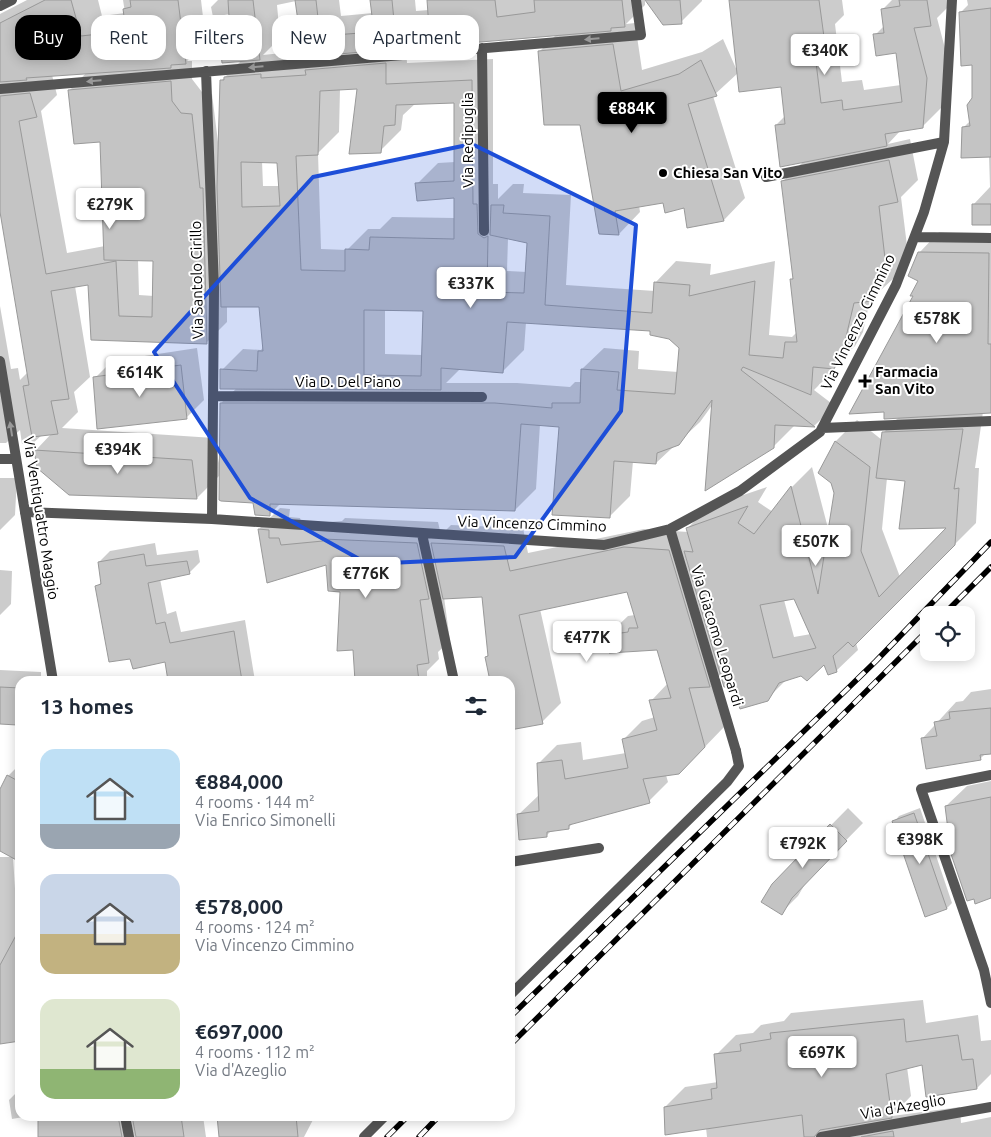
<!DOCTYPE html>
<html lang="en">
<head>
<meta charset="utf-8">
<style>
  body { margin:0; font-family:Ubuntu,sans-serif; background:#f6f6f7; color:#1f2937; height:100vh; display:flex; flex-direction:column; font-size:19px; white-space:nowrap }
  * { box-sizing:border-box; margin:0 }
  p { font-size:16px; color:#747a83 }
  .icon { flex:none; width:28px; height:28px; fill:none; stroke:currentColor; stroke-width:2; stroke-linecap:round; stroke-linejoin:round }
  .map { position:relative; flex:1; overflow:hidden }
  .sheet { position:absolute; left:15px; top:676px; width:500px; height:445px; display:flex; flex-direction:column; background:#fff; border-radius:15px; box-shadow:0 2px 12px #0003 }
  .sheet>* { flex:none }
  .hud { position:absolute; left:15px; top:15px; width:500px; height:45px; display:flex; gap:10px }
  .tools { position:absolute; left:920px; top:606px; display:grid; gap:10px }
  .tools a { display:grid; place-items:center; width:55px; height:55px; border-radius:10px; background:#fff; box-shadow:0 2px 12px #0003; font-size:25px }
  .price { position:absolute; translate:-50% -42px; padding:0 11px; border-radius:5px; background:#fff; color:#222; font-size:16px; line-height:32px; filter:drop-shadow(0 1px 2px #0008) }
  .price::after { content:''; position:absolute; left:50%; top:30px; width:15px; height:11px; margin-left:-8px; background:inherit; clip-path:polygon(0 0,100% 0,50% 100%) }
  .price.active { background:#000; color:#fff }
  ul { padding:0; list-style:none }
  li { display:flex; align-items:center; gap:15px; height:125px; padding:0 25px }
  li span { display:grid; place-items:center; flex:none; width:140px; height:100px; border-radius:15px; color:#555 }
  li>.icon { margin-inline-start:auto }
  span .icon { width:60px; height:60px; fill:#fffc; stroke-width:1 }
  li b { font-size:21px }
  h2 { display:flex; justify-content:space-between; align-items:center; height:60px; padding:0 25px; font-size:21px }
  .pill { padding:0 18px; border-radius:15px; background:#fff; box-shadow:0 2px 12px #0003; font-size:18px; line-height:45px }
  .pill.active { background:#000; color:#fff }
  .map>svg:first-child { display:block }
  .shadow { fill:#0003; fill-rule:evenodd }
  .building { fill:#c4c4c4; stroke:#999; fill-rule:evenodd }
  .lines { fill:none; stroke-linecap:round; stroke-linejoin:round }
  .service { stroke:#555; stroke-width:10 }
  .minor { stroke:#555; stroke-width:10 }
  .tertiary { stroke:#555; stroke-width:10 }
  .rail-casing { stroke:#000; stroke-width:5.5 }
  .rail { stroke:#fff; stroke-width:4; stroke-dasharray:11; stroke-linecap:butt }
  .oneway { fill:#999 }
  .marked { fill:#1d4ed8; fill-opacity:0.2; stroke:#1d4ed8; stroke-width:4; stroke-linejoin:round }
  .poi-dot { fill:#000; stroke:#fff; stroke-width:2 }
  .labels { text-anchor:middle; stroke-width:4; stroke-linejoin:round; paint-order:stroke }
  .street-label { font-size:15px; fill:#000; stroke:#fff }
  .poi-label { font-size:15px; font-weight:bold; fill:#000; stroke:#fff; text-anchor:start }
</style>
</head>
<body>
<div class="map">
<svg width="991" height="1137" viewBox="0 0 991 1137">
  <rect width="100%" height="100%" fill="#fff"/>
  <path class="shadow" d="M27,0H98L102,16L125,13L123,0H201L206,42L187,61H192V79L202,92L212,94L218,142L222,80L242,60L220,36L230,26V14L213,17L211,7L218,0H339L341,16L373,13L372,0H415L416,11L429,10L428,0H645V5L626,24L635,23L642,70L702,52L723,39L738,73L713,96L745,198L724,220L664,201L639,205L640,212L619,234L581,124L540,51L557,34L406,47L407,63L493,59V184H498V199L513,184H524L523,193L571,195L566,285L655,291V283L676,261L711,264L710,275L775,261L769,335L792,337L797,332L791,280L794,277L783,181L803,162L776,125L785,116L782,86L731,0H842L844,15L835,24L842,82L862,80L864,90L901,85L897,52L875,35L885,25L883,9L892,0H951V4L937,18L947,56L944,105L923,126L901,130L888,144L910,139L918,180L901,197L908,254L894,278L870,300L863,332L855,346L832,367V372L814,390L835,406L814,426L795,425L773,447L713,404L700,422L656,463L633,461L630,496L609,517L560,426L540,424L536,489L515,510L281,503L269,515L221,474L197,498L39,468L36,450L52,433L42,435L32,444H22L20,430L6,443H0V306L11,369L18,368L20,380L28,372L0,204V14ZM296,1L304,56L282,57V53L263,55L280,38L277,5ZM87,72L69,91L101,141L105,246L67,253L41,111L57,95L52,75ZM358,87L380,151L401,130L403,115L416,103L455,101V162L438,163L417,184L456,197L455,218L392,217L380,229H368L347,250L321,249L318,153L339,132L340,89ZM262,161H279L280,186H263ZM508,238L528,242L527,272L507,271ZM138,260H154V296L139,295ZM89,283L92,339L206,343L227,322V306H260L264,346L261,350L243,349L222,370L237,388L221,403V473L214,438L62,428L78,412L74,392L90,377L75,286ZM385,309L424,310L423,355L385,354ZM526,322L652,330L670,338L680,348L678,372L638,369L639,351L604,348L582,369V382H575L570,387L517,383H446L461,368L503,371L524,350Z
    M646,0H702V1L681,22Z
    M967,0H991V223L973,205L990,187L989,156L963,128L970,121L974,99L973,64L961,12L968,5Z
    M939,232L991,233V412H983L975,468H979L976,523L856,643L858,650L836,671L824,663L787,679L767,699L734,685L722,674L712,683L724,727L698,754L666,775L668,782L649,801L574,822L568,828L552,830L546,836L518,815L539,795L538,764L557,745L581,742L583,760L626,753L623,740L642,721L655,717L651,701L668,683L658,649L608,635L628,616L635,615L628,591L540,609L561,703L542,722L510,729V681H491L486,657L489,654L483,596L444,597L450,641L438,652L439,659L427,671V676L422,681H356L354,648L341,590L327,563L268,581L259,529L280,508L290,509L289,517L300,518L302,524L342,521L345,518L438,522L441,535L451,525L523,528L528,553L644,529L688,532L687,529L708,507L767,487L758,502L773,512L792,487L812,467L829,532L835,493L832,483L819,473L836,441L857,420L882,440L883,433L899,417L916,295L920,281L919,253ZM887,478L907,480L949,527L900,577L882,529ZM795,598L811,634L794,637L784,600Z
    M197,348L204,400L187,417L95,378L112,361Z
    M0,478H17L15,515L0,530Z
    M155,543L157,555L198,550L200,562L189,573L160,579L167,614L176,611L181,632L245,620L255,681H170L166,661L131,657L97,587L102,581L99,562L110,551Z
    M0,570L12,571L11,604L0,615Z
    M0,670L41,672V681H20V720L16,723L0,722Z
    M991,689V752L986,753L980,759L922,739L956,702L963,701L971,692Z
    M20,764V854L0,849V791L8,776Z
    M991,781V898L946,806L967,786Z
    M848,808L863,823L808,879L798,896L781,913L773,884Z
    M920,808L952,903L947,908L894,822L899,816Z
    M0,857H13L18,935L20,931V1040L0,1042Z
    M923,1000L926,1023L978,1015L981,1041L991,1040V1074L977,1088L923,1064L907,1067L911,1096L892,1116L960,1107L961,1123L991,1117V1137H707L706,1128L665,1107L685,1087L718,1082L716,1055L736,1035L753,1033L761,1025L784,1021L791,1013Z
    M20,1089V1116H29L12,1119L9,1100Z
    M39,1116H143L145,1137H39Z
    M155,1116H203L206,1137H158Z
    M218,1116H315L304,1137H220Z"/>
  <path class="building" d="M45,0H71L81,36L126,31L123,9L131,7L130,0H178L186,64L171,65V68L26,78L27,80L0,82V23Z
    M228,0H253L260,60L222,63L219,35L230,33Z
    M295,0H316L320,36L374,32L370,0H392L395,31L429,28L427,0H495L497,17L535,12L534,0H622L625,27L611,28V31L303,57Z
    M645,0H680L682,24L663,25Z
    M729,0H819L824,37L813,38L821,103L842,100L843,110L902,102L896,53L876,56L873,34L884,33L881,9L900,6L899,0H927L931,26L914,28L927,78L923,128L885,134L887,146L780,167L775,125L785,124L781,87L739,92Z
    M991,8V157L961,158L962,127L970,126L967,105L972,98V65L961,66L959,12Z
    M613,44L621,91L679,74L701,60L717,96L688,104L724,221L687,228L684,208L665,213L663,203L615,211L619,235L599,234L580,125H544L538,51Z
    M386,63V84L472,80L473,204H477L478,234L484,238L488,236L487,292L524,293L527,243L490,235L491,205H504L503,213L550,216L545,305L652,313L654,282L690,285L689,296L755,281L749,355L783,358L785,342H797L790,279H793L781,181L889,160L898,202L879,206L887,276L873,301L854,303L842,354L834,369L813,367L811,395L743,367L741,370L815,427L775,425L774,448L705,491L712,400L679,445L657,453L656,464L614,461L610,518L552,515L559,427L521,424L515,511L270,504V516L255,515L253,503L221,501L219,500L220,403H495L552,408V403H580L581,369L619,372L617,390L675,394L679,348L669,339L650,335V331L507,322L503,373L441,368V390L220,389V369L257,371L258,351H263L259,307H221L217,187L220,80H224V77L261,74V78L306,75L305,70ZM357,89L349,154L381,153L384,126L395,125L396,105L454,103V181L415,183L417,201L454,198V239L370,237L369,250L345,249V271L301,270L296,156L318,155L320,91ZM241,162L277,163L280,206L242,207ZM364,310L423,311L421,376L364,375Z
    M171,81L172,101L181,113L192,114L200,188H203L207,344L91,340L88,285L51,291L69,399L51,401L58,434L32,437L23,386L29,385L0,212V96L30,93L37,117L19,121L46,274L116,261L119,316L152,317L153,261L104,260L100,142L74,144L68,90Z
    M972,204H991V225H972Z
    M918,252L989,253L988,344H991V413L884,419V412L849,414L913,296H910L918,281L908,276Z
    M181,365L187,419L97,429L93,377Z
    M963,429L954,489L959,488L955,545L853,647L848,642L833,656L837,672L828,675L824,665L807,681L801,676L779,683L768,701L740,709L733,687H724L684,551L693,552L686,528L748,506L738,523L754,534L791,486L818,594L834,493L831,483L818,473L835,441L870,467L861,551L879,597L946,528L899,529L905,481L876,478L882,432ZM794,599L816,648L773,658L760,605Z
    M34,450L192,460L197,499L69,495L37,468Z
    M258,529L269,530V538H279L281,545L323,541V539L417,543L429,599L420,600L429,663L417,665L419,681H355L353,650L337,651L340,592L328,591L326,565L267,583Z
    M431,543L504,546L510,571L624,547L669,550L710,687L689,688L705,747L679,774L643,779L650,803L569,825V829L547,832V837L519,840L517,814L539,811L537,763L562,760L565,779L628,768L622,739L657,730L649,700L671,698L657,650L609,653L607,635L628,632L629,628H638L627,592L519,615L543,724L510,730V681H490L485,657L488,656L482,597L443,599Z
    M144,554L146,566L187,561L190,574L148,583L156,624L165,622L170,643L234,631L242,681H168L165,662L133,669L130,659L109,662L95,586L101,584L98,562Z
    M0,687L20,688V708H18L17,725L0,724Z
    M991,708V754L980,755L981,760L926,769L921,738L937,736L934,722L950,719L949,712Z
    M7,775L20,782V862L0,851V789Z
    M991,797V898L975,904L974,899L967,901L951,854L945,806Z
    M914,813L947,909L925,917L892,821Z
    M830,824L847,841L792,898L782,915L761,902L772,884Z
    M20,928V1041L0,1044V965Z
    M904,1019L906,1042L958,1035L962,1060L973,1059L977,1089L926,1097L922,1065L886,1074L892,1118L820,1130L814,1137H804L802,1115L665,1135L664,1107L712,1099L711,1089L717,1088L714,1054L741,1051L740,1044L771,1039L770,1033Z
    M38,1116H118L122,1137H38Z
    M132,1116H181L184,1137H136Z
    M217,1116H296L298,1137H219Z
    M893,1131L894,1137H861Z"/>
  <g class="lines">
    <path class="service" d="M510,995L727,782L739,766L736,751
      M364,1137L385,1116"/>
    <path class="minor" d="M482,48L484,231
      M206,71L214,288L212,519
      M0,89L641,35L636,0
      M766,177L944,142
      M915,237L991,238
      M213,396L482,397
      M822,428L991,421
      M0,459H16
      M25,512L212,519L604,545L670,529L740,491L820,432L896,285L924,212L944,142L952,0
      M670,529L736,751
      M422,534L454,681
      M991,775L921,789L984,970L991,1003
      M510,862L599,848
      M821,1137L991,1107"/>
    <path class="tertiary" d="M0,6L12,0
      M0,361L53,681
      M125,1116L129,1137"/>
    <defs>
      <path id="rail" d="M943,615L991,567
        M510,1017L876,661L991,542
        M510,1045L929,629
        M387,1137L408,1116
        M419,1137L439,1116"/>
    </defs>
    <use href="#rail" class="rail-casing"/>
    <use href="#rail" class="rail"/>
  </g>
  <defs><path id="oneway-solid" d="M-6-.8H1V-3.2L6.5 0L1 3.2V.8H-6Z" transform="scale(1.25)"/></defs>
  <g class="oneway">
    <use href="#oneway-solid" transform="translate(592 39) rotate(175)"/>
    <use href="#oneway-solid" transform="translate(256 67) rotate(175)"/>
    <use href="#oneway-solid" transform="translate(94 81) rotate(175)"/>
    <use href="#oneway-solid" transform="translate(11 429) rotate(-99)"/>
  </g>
  <path class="marked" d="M472,144L636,225L621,411L515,557L368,564L250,498L154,352L313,177Z"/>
  <g class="poi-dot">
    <circle cx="663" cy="173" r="5"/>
    <path d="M862.5 373.5h5v5h5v5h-5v5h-5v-5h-5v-5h5z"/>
  </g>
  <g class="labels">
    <g class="street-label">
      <text transform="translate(468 140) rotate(-90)" y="5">Via Redipuglia</text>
      <text transform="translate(197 280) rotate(-91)" y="5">Via Santolo Cirillo</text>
      <text transform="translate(858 322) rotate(-64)" y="5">Via Vincenzo Cimmino</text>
      <text x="348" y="387">Via D. Del Piano</text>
      <text transform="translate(41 518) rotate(81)" y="5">Via Ventiquattro Maggio</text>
      <text transform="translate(532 524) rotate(2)" y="5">Via Vincenzo Cimmino</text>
      <text transform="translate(717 636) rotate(73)" y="5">Via Giacomo Leopardi</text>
      <text transform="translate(903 1107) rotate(-10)" y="5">Via d'Azeglio</text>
    </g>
    <g class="poi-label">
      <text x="673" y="178">Chiesa San Vito</text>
      <text x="875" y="377">Farmacia<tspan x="875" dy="17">San Vito</tspan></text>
    </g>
  </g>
</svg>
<div class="tools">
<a><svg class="icon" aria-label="locate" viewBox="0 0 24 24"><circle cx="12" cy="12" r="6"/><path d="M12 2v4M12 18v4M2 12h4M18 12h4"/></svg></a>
</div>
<b class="price" style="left:825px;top:76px">€340K</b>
<b class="price active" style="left:632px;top:134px">€884K</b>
<b class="price" style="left:110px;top:230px">€279K</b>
<b class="price" style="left:471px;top:309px">€337K</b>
<b class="price" style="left:937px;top:344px">€578K</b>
<b class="price" style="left:140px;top:398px">€614K</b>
<b class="price" style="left:118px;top:475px">€394K</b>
<b class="price" style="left:816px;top:567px">€507K</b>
<b class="price" style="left:366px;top:599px">€776K</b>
<b class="price" style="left:587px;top:663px">€477K</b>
<b class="price" style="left:920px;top:865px">€398K</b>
<b class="price" style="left:803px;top:869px">€792K</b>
<b class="price" style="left:822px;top:1078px">€697K</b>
<div class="hud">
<a class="pill active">Buy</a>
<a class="pill">Rent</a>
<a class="pill">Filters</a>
<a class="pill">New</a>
<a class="pill">Apartment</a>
</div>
<section class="sheet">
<h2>13 homes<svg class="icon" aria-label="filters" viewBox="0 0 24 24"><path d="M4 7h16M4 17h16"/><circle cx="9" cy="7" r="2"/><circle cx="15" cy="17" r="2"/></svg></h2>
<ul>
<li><span style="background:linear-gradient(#bfe0f5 75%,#9aa5b1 0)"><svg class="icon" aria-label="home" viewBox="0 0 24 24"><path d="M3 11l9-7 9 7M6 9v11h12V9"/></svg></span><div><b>€884,000</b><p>4 rooms · 144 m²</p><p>Via Enrico Simonelli</p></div></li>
<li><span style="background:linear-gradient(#c9d6e8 60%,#c2b280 0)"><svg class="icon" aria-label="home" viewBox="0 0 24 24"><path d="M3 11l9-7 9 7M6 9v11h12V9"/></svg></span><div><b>€578,000</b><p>4 rooms · 124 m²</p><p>Via Vincenzo Cimmino</p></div></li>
<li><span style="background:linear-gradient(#dfe7d0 70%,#8fb573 0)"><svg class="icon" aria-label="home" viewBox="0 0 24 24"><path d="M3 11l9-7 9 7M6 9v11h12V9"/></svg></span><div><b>€697,000</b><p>4 rooms · 112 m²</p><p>Via d'Azeglio</p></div></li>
</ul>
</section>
</div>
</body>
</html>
